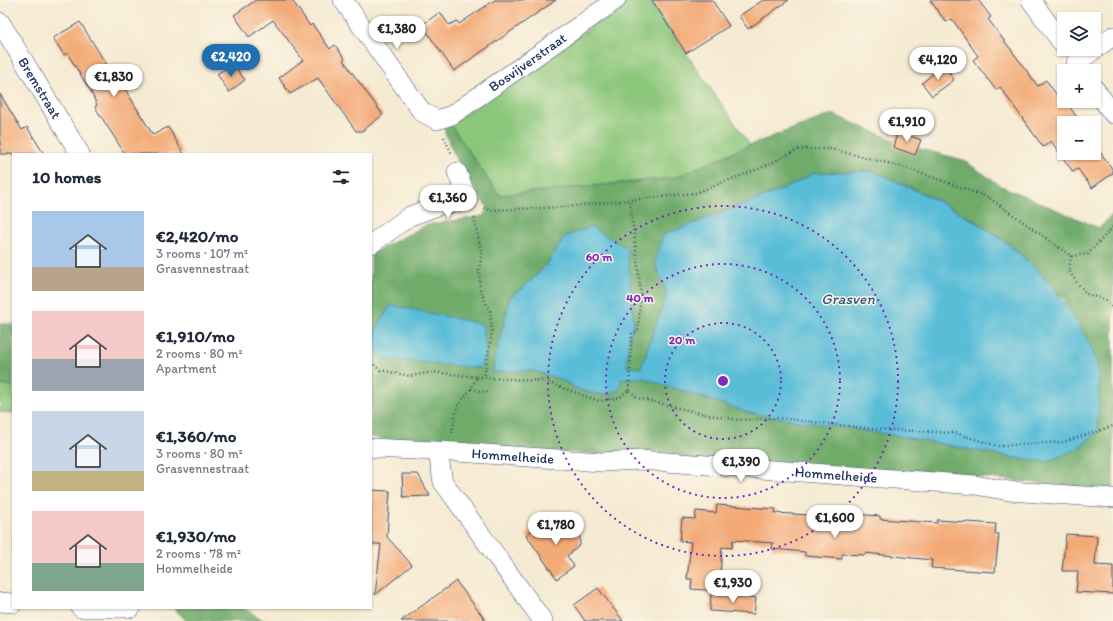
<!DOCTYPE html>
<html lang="en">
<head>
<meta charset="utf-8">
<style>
  body { margin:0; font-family:Itim,sans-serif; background:#f6f6f7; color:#1f2937; height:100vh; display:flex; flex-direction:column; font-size:15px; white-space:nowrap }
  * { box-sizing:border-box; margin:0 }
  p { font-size:13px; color:#747a83 }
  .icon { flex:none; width:22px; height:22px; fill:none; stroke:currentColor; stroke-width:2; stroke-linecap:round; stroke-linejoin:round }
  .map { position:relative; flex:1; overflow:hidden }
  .panel { position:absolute; left:12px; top:153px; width:360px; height:456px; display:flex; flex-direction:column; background:#fff; border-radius:0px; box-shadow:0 1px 3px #0004 }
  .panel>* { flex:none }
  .tools { position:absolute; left:1057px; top:12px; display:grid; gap:8px }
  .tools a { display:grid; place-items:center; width:44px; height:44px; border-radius:0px; background:#fff; box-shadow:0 1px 3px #0004; font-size:20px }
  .price { position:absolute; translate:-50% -34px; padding:0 9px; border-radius:14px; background:#fff; color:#222; font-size:13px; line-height:26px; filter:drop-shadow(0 1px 2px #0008) }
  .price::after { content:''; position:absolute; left:50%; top:24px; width:12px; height:9px; margin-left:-6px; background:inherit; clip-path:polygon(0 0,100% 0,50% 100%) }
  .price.on { background:#1f6fb2; color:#fff }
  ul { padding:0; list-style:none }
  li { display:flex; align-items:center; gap:12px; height:100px; padding:0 20px }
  li span { display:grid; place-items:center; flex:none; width:112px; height:80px; border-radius:0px; color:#555 }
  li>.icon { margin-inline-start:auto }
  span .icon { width:48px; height:48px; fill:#fffc; stroke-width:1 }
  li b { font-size:17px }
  h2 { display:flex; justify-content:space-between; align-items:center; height:48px; padding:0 20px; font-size:17px }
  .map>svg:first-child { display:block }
  .green { fill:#8bc67a; stroke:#537a6c }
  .forest { fill:#70ab6a; stroke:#466d64; fill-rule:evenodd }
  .water { fill:#5abdd8; stroke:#3a769b }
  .building { fill:#f3aa77 }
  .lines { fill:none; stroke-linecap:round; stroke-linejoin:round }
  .minor-casing { stroke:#3c4b6f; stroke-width:20 }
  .path { stroke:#3c4b6f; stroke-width:2.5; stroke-dasharray:1 3; stroke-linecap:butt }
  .minor { stroke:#fff; stroke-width:19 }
  .ring { fill:none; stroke:#7b2cbf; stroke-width:2; stroke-dasharray:2 4 }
  .labels { text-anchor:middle; stroke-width:3; stroke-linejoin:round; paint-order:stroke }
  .street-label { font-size:14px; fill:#1b2f5e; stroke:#fcf5e5 }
  .water-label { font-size:15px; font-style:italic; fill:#2e5a83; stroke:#fcf5e5 }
  .centre { fill:#7b2cbf; stroke:#fcf5e5; stroke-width:2 }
  .ring-label { font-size:12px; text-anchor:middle; font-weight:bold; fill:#7b2cbf; stroke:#fcf5e5; stroke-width:3; stroke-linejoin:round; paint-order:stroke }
</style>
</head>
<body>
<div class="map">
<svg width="1113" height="621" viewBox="0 0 1113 621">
  <rect width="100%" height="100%" fill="#fcf5e5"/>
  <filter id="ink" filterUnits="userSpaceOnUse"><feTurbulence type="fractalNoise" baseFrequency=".025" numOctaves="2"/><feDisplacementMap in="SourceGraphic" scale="8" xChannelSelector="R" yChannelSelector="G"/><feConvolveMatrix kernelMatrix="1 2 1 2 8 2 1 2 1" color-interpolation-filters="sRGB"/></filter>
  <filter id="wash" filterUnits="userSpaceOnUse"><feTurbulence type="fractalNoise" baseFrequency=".012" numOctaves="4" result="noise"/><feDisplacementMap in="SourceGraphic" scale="16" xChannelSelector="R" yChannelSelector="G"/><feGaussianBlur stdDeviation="0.9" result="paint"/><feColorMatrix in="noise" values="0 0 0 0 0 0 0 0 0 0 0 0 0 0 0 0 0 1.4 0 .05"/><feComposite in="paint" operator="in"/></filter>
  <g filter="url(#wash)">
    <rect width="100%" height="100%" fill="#f5ead2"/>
    <path class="green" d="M630,0H649L750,145L674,178L499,195L450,124Z
      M0,385L13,386V413L0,412Z"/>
    <path class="forest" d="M832,114L905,145L963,160L1001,186L1099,228L1113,214V490L958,475L406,443L371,437V254L426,225L483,216L488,208C477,194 444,142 444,126L450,124L499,195L674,178L750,145ZM872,171L919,191L969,217L1011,245L1065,300L1085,337L1095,359L1014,458L899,436L749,413L644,378H622L581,391L562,380L531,370L492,372L510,297C535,280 549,261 566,236L629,335L627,367L641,368L667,294L655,263L735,208L782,190L815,173Z
      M0,324H13V386L0,385Z
      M173,608H243L265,621H187Z"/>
    <path class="water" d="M872,171C954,206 1032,243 1077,323C1084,334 1091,345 1095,358C1102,380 1098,410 1097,433L1077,449L1047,462L1014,458L899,436L749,413L644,378H622L619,390L604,395L581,391L562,380L531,370L492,372L510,297L522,289L544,268L566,236L591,227L627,248L634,327L629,335L627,367L641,368L667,294L655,263L663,235L782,190L815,173Z
      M391,305L482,324L486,353L480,368L385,359L375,349L376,329Z"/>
    <g id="blocks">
      <path class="building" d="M256,0H292L310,26L312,24L330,49L335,45L345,59L343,60L383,115L362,131H356L318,78L290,94L279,78L303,60L273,20L249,37L234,15Z
        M495,0H556L454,71L422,25L440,12L449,25L457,21L459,24Z
        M652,0H712L729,26L686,53Z
        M763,0H789L748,29L739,16Z
        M930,0H978L991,17L988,19L1038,86L1046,80L1061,101L1064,99L1081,123H1064V153H1101L1113,170V173L1092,188L1078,169L1073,172L1051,141L1043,147L1000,87L996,90L973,60L978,56L952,19L946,22Z
        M80,22L115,78L117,76L153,135L168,127L184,154H125L95,107L97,105L91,92L67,53L64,55L53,38Z
        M233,64L245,80L229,92L217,74Z
        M944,65L954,80L932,96L922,83Z
        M0,94L22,130L27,127L44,154H0Z
        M898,131L921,140L915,155L893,147Z
        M402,474H418L430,496L403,497Z
        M371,490L390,491L387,537L412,565L375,595L381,544H371Z
        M717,505L776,509L775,513L810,515L811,511L880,516V519L937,523V520L996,524L995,534H999L995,572L931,568L932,560L865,553V555L842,554V559L805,556V552L772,549L773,543L733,540L732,548L722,547L719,591L691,589L692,579H687L691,542L680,541L682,518L695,519L696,511L716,513Z
        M564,518L580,537V545L567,556L574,566L557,579L526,535L541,524L546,531Z
        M1066,534L1097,536L1095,565L1113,566V594L1076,592L1078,571H1062Z
        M456,581L486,621H401Z
        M598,588L623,621H585L574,605Z
        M711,594L756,598L754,614L710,611Z"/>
    </g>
  </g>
  <g filter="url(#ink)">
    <use href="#blocks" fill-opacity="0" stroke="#3c4b6f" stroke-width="1"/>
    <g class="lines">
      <defs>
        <g id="minor">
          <path id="s1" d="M343,0L422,112L437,120L452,115L616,0"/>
          <path d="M1031,0L1064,46"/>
          <path id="s2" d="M0,22L80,154"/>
          <path d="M1076,63L1113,36"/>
          <path d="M1094,88L1113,114"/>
          <path d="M371,244L410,216L440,205L468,201L457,172"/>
          <path id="s3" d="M371,448L457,452L601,462L640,460L975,485L1009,491L1113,498"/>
          <path d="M438,452L443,482L543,621"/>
          <path d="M0,602L13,603"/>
          <path d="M81,608H131"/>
        </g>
      </defs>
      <use href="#minor" class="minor-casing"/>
      <path class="path" d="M444,137L452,154
        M484,208L490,210L565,207L695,193L761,168L799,149H831L903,167L988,197L1071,256L1088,254L1113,227
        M474,218L482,254L479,269L480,290L490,311L492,333L484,377
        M1071,256L1069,271L1078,284L1087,294L1106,300L1113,309
        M371,279V285
        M371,362L380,370L410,376L433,372L477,377L471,389L457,406L452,434
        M477,377L544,381L599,401L619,398L629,390L637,398L704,414L739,420L778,418L874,429L955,433L997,446L1064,442L1113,426
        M471,389L490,393
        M629,390L632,333L638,331L641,294L630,200"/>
      <use href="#minor" class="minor"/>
    </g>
  </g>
  <g class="ring">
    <circle cx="723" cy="381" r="58"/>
    <circle cx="723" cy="381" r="117"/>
    <circle cx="723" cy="381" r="175"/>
  </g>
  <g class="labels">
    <g class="street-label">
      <text dy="5" stroke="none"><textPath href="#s1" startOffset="262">Bosvijverstraat</textPath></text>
      <text dy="5" stroke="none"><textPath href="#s2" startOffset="77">Bremstraat</textPath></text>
      <text dy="5" stroke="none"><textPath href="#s3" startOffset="142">Hommelheide</textPath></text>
      <text dy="5" stroke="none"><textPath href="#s3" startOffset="466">Hommelheide</textPath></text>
    </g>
    <g class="water-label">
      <text x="848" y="304">Grasven</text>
    </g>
  </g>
  <circle cx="723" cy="381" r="6" class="centre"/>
  <g class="ring-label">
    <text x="599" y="261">60 m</text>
    <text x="640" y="302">40 m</text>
    <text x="682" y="344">20 m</text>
  </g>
</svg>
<div class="tools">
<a><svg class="icon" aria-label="layers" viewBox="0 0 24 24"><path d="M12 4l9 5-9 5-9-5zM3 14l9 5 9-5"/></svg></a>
<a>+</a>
<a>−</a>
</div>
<b class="price" style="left:397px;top:50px">€1,380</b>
<b class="price on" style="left:231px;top:78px">€2,420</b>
<b class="price" style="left:938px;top:81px">€4,120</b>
<b class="price" style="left:114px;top:98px">€1,830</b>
<b class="price" style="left:907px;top:143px">€1,910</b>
<b class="price" style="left:448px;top:219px">€1,360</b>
<b class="price" style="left:741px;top:483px">€1,390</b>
<b class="price" style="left:835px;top:539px">€1,600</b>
<b class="price" style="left:556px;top:546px">€1,780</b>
<b class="price" style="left:733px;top:604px">€1,930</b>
<section class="panel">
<h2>10 homes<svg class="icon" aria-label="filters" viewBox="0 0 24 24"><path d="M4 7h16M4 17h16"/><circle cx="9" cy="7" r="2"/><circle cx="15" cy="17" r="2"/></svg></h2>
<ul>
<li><span style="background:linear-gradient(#a9c7e8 70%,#b9a48a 0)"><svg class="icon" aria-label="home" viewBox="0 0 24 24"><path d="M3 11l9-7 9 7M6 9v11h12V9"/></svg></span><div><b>€2,420/mo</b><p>3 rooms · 107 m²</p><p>Grasvennestraat</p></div></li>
<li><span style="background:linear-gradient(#f6c9c9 60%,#9aa5b1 0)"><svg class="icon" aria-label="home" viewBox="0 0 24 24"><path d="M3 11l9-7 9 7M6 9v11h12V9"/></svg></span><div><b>€1,910/mo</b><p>2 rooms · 80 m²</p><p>Apartment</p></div></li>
<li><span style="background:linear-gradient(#c9d6e8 75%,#c2b280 0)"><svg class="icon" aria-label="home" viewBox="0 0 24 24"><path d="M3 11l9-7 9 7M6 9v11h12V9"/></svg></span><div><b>€1,360/mo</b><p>3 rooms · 80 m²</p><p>Grasvennestraat</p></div></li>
<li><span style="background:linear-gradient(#f6c9c9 65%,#7fa58c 0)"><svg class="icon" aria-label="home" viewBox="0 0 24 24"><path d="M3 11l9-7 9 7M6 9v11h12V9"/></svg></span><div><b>€1,930/mo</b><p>2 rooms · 78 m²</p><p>Hommelheide</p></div></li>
</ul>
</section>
</div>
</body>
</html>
